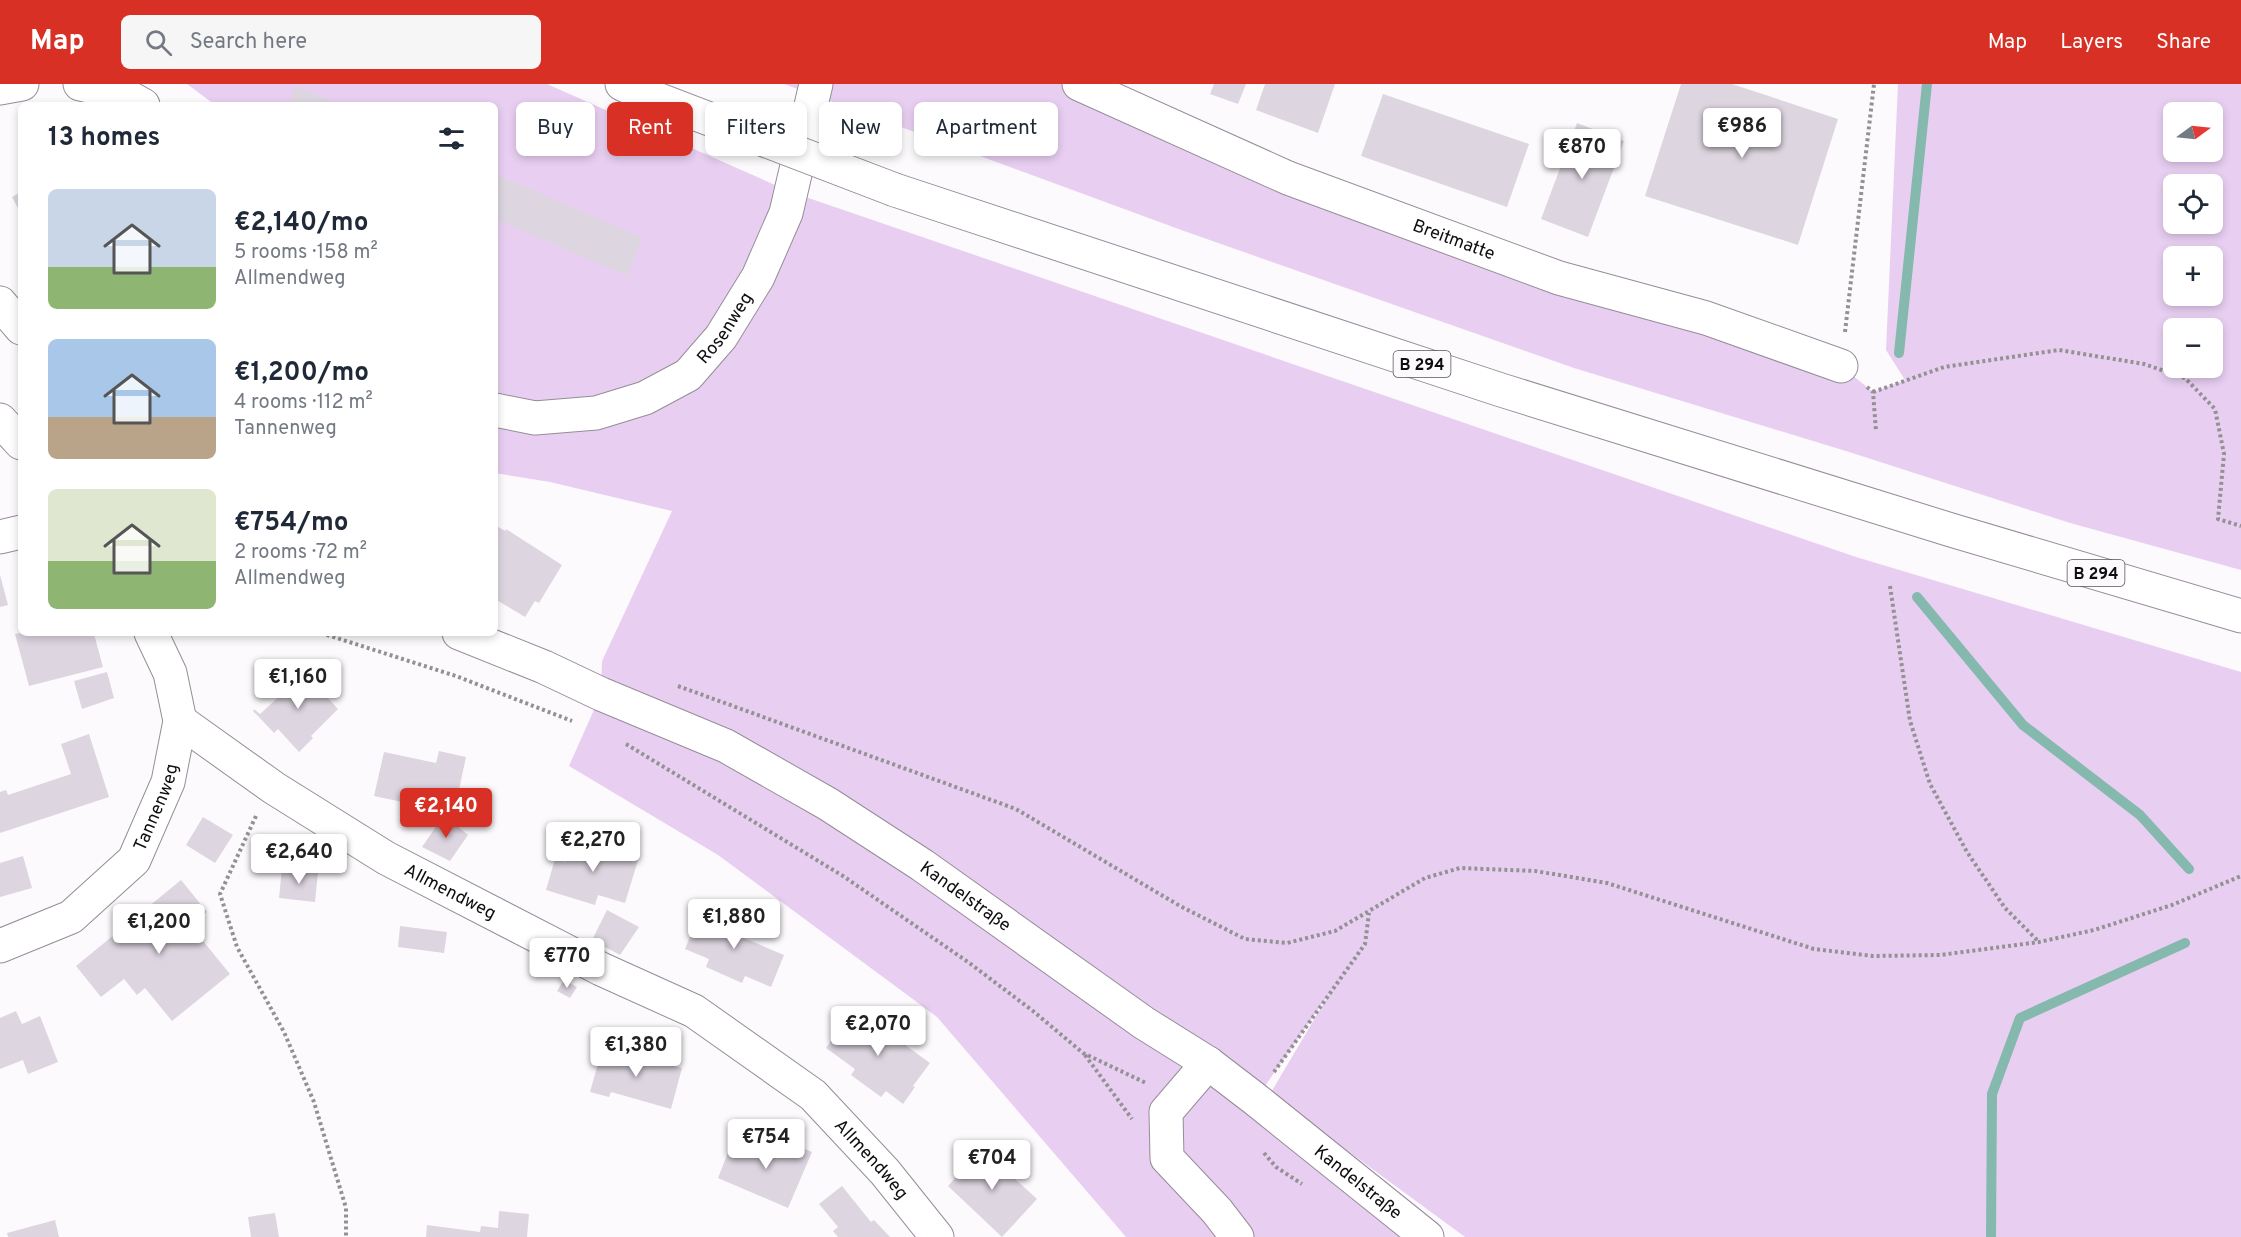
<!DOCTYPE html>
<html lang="en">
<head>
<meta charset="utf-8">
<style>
  body { margin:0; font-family:Overpass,sans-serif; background:#f6f6f7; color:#1f2937; height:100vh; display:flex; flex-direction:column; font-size:22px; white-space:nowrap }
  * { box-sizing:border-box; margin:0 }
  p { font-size:20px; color:#747a83 }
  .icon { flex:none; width:33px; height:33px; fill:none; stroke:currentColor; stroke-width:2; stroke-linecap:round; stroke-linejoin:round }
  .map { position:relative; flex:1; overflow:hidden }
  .side { position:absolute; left:18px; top:18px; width:480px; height:534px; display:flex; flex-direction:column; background:#fff; border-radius:9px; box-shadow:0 3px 9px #0003 }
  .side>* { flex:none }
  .top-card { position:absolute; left:516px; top:18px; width:570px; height:54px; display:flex; gap:12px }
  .needle { width:39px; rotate:75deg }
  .tools { position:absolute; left:2163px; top:18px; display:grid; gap:12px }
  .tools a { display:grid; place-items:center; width:60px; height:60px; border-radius:9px; background:#fff; box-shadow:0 3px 9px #0003; font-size:30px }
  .price { position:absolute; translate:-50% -51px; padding:0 14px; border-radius:6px; background:#fff; color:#222; font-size:20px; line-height:39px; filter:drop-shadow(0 2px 3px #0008) }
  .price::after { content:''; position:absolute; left:50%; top:36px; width:18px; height:14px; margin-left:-9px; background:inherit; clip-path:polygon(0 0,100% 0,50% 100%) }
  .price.on { background:#d93025; color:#fff }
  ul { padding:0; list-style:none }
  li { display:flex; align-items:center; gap:18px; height:150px; padding:0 30px }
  li span { display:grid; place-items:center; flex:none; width:168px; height:120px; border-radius:9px; color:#555 }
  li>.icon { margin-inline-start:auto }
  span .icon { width:72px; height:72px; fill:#fffc; stroke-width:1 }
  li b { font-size:26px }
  h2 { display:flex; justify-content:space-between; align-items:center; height:72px; padding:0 30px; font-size:26px }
  .chip { padding:0 21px; border-radius:9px; background:#fff; box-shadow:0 3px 9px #0003; font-size:21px; line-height:54px }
  .chip.on { background:#d93025; color:#fff }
  header { display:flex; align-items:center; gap:36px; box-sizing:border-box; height:84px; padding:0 30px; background:#d93025; color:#fff }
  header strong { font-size:28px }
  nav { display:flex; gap:33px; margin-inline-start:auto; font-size:21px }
  .search { width:420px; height:54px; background:#f6f6f7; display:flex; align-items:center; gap:15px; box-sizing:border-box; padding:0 21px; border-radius:9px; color:#747a83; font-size:22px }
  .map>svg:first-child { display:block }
  .green { fill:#e8cff2; fill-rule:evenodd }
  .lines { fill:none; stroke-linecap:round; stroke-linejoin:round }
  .stream { stroke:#85b9ae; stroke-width:10 }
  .building { fill:#ddd5e0 }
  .minor-casing { stroke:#958d98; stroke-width:35 }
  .highway-casing { stroke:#958d98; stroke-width:35 }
  .path { stroke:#949195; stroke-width:4; stroke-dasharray:3 3; stroke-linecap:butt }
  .minor { stroke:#fff; stroke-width:33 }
  .highway { stroke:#fff; stroke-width:33 }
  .highway-bridge-casing { stroke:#958d98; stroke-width:35; stroke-linecap:butt }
  .highway-bridge { stroke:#fff; stroke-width:33 }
  .labels { text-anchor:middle; stroke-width:5; stroke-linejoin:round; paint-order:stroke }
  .shield { fill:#fdfafe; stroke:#575458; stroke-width:1.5 }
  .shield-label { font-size:16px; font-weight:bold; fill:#100d11 }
  .street-label { font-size:18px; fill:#100d11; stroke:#fdfafe }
</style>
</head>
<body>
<header>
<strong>Map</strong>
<div class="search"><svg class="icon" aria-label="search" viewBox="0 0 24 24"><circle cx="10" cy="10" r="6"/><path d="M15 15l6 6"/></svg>Search here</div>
<nav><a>Map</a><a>Layers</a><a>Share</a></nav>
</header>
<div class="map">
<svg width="2241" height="1153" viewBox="0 0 2241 1153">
  <rect width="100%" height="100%" fill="#fdfafe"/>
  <path class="green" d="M187,0H547L791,108L1856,473L2241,588V1153H1465L1270,1010L1331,907L1256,1015L1427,1153H1126L937,933L718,771L569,682L601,610L602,577L672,427L550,398L495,389V21H215Z
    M784,0H1079L1841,282L1873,308L1905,296L1886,266L1898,0H2241V486L2070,439L1849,368L1574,284L1184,147ZM2174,28H2212V68H2174ZM2174,100H2212V140H2174ZM2174,172H2212V212H2174ZM2174,244H2212V284H2174Z"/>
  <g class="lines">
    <path class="stream" d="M1899,269L1927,0
      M1917,513L2023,641L2140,731L2189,785
      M1991,1153L1992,1010L2020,934L2185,859"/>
  </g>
  <path class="building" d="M1214,0H1246L1238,20L1210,10Z
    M1265,0H1335L1318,49L1256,26Z
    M1681,0H1732L1838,35L1798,161L1645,112Z
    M296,2L340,21H288Z
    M1383,10L1529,60L1507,123L1361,72Z
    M1577,39L1624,57L1588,153L1541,135Z
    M495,90L643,154L627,192L495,135Z
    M21,108V130L12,113Z
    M495,441L505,447L506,445L562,481L539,519L535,517L525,533L495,515Z
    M0,491L8,521L0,523Z
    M21,549L94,550L103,583L29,602L15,550Z
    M298,582L338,625L311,652L313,654L299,668L278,645L274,649L253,627L254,625L260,630L283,609L277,603Z
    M107,588L114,614L82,625L74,597Z
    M89,650L109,713L0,749V708L6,706L8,711L71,690L61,660Z
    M439,667L466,673L454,729L374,712L384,668L436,679Z
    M444,731L468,751L450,777L422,763Z
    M203,733L233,751L215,779L186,761Z
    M573,753L639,773L625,819L598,811L595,821L546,806L555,775L566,778Z
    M23,772L32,804L0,813V779Z
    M282,784L318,788L315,818L279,814Z
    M181,796L207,828L190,841L230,890L172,937L145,904L137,911L124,895L101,913L76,882Z
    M607,826L639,843L620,871L592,856Z
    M729,828L751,838L744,854L784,871L771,903L745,892L742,899L706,883L709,875L685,865L699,830L723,841Z
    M400,842L447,848L444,869L398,863Z
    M564,896L577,903L570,914L557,907Z
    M854,924L930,979L913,1002L915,1003L903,1020L886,1007L881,1013L851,991L855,985L826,964Z
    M16,927L22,940L40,932L58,978L28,990L23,976L0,985V934Z
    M603,962L682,984L671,1025L611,1008L609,1013L590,1008Z
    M779,1054L812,1068L788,1124L718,1094L733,1056L772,1072Z
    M987,1059L1008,1079L1003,1084L1037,1115L1002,1153L948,1102Z
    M842,1102L871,1138L874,1136L890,1153H838L833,1147L838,1143L819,1120Z
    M499,1127L529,1130L527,1153H426L427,1141L480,1148L481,1142L498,1144Z
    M275,1129L279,1153H251L248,1133Z
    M55,1136L59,1153H8L7,1149Z"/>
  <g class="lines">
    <defs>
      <g id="minor">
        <path d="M80,0L123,10L143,21"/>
        <path id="s1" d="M1079,0L1288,94L1559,194L1706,234L1841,282"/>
        <path d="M0,4L22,0"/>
        <path d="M0,219L21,244"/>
        <path id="s2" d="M495,326L535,334L596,329L645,314L688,291L721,253L758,193L786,129L816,0"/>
        <path d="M0,336L21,359"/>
        <path d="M0,453L21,448"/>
        <path id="s3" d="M459,549L544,583L601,610L726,662L828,720L922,781L1144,939L1208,979L1255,1015L1427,1153"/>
        <path id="s4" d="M180,637L274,704L386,774L601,885L694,927L813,1011L885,1088L937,1153"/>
        <path id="s5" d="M0,862L71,833L134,776L168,698L180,637L170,589L151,549"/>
        <path d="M1208,979L1166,1028L1167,1074L1217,1127L1237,1153"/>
      </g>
      <path id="highway" d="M622,0L644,10
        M895,106L1501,306L1951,446L2241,532"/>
    </defs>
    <use href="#minor" class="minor-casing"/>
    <use href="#highway" class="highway-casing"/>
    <path class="path" d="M1845,248L1874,0
      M1867,303L1873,308L1876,347
      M1873,308L1944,283L2059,266L2144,280L2185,294L2215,325L2224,370L2218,435L2241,442
      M1890,502L1910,637L1930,700L1967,768L2005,824L2039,858
      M321,549L456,592L572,637
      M678,602L1016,725L1180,822L1245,855L1287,859L1335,847L1425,794L1460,784L1535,787L1607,799L1814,865L1873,872L1940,871L2039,858L2094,846L2172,821L2241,792
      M626,660L843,792L968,878L1033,927L1083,969L1146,999
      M256,732L220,810L237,863L284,948L314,1018L346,1124V1153
      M1085,971L1132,1035
      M1274,988L1365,860L1369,829
      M1264,1069L1276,1083L1302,1100"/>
    <use href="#minor" class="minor"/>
    <use href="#highway" class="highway"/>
    <defs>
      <path id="highway-bridge" d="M644,10L895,106"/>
    </defs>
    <use href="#highway-bridge" class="highway-bridge-casing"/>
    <use href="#highway-bridge" class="highway-bridge"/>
  </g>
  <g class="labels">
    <g class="shield">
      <rect x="1393.5" y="267" width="57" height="26" rx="4.5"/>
      <rect x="2067.5" y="476" width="57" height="26" rx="4.5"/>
    </g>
    <g class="shield-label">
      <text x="1422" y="286">B 294</text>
      <text x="2096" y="495">B 294</text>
    </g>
    <g class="street-label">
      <text dy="6" stroke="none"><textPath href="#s1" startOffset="406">Breitmatte</textPath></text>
      <text dy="6" stroke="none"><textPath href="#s2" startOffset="262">Rosenweg</textPath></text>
      <text dy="6" stroke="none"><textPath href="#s5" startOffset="219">Tannenweg</textPath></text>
      <text dy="6" stroke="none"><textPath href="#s4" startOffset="320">Allmendweg</textPath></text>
      <text dy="6" stroke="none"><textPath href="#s3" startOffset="573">Kandelstraße</textPath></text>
      <text dy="6" stroke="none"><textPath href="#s4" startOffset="824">Allmendweg</textPath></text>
      <text dy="6" stroke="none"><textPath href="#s3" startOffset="1059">Kandelstraße</textPath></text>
    </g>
  </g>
</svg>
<div class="tools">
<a><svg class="needle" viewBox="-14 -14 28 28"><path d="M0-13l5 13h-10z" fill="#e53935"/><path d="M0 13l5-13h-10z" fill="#747a83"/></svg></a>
<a><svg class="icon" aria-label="locate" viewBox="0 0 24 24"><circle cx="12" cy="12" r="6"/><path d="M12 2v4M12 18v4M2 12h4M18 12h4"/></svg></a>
<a>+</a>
<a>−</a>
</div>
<b class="price" style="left:1742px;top:75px">€986</b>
<b class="price" style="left:1582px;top:96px">€870</b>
<b class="price" style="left:298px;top:626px">€1,160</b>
<b class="price on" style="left:446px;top:755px">€2,140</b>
<b class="price" style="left:593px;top:789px">€2,270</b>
<b class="price" style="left:299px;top:801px">€2,640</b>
<b class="price" style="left:734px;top:866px">€1,880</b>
<b class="price" style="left:159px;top:871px">€1,200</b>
<b class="price" style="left:567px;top:905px">€770</b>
<b class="price" style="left:878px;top:973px">€2,070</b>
<b class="price" style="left:636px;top:994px">€1,380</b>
<b class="price" style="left:766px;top:1086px">€754</b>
<b class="price" style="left:992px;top:1107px">€704</b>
<div class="top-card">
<a class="chip">Buy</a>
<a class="chip on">Rent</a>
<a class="chip">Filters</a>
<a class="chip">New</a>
<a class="chip">Apartment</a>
</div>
<section class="side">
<h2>13 homes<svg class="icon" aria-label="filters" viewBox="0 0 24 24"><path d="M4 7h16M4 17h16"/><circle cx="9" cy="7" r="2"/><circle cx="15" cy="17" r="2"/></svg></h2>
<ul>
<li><span style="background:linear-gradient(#c9d6e8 65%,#8fb573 0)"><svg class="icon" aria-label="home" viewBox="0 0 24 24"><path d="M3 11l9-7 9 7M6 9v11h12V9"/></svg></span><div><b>€2,140/mo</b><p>5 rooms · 158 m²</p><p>Allmendweg</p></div></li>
<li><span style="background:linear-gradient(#a9c7e8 65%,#b9a48a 0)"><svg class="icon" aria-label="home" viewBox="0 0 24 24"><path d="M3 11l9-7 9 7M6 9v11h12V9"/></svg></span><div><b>€1,200/mo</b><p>4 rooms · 112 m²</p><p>Tannenweg</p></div></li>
<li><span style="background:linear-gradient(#dfe7d0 60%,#8fb573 0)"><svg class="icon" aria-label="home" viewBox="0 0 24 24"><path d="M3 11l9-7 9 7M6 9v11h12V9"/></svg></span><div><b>€754/mo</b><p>2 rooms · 72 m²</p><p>Allmendweg</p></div></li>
</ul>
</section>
</div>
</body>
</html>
